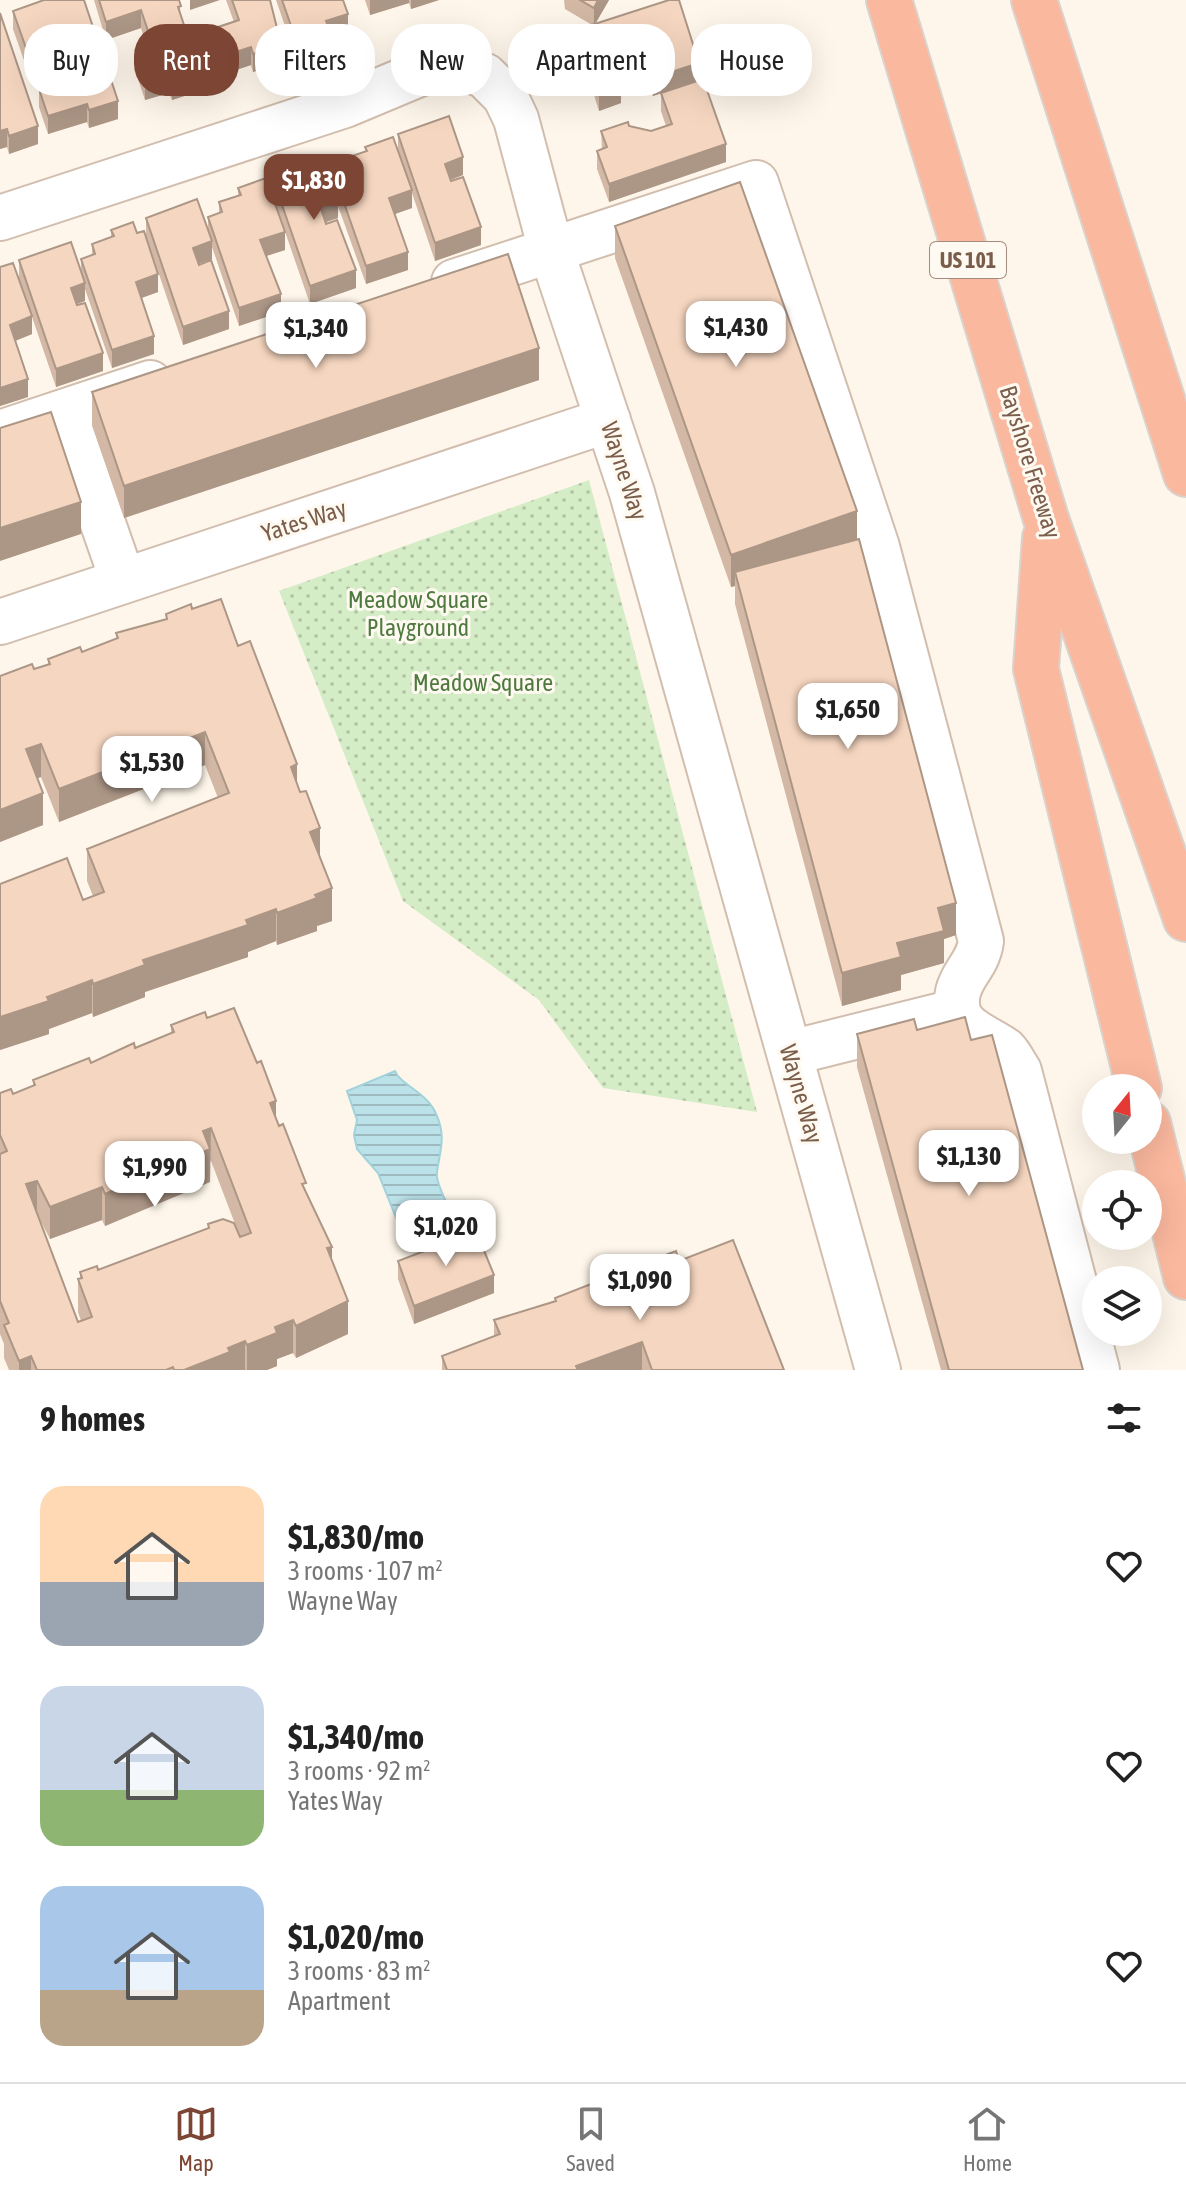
<!DOCTYPE html>
<html lang="en">
<head>
<meta charset="utf-8">
<style>
  body { margin:0; font-family:"Asap Condensed",sans-serif; background:#f2f2f2; color:#222; height:100vh; display:flex; flex-direction:column; font-size:30px; white-space:nowrap }
  * { box-sizing:border-box; margin:0 }
  p { font-size:26px; color:#767676 }
  .icon { flex:none; width:44px; height:44px; fill:none; stroke:currentColor; stroke-width:2; stroke-linecap:round; stroke-linejoin:round }
  .map { position:relative; height:1370px; overflow:hidden }
  .details { display:flex; flex-direction:column; background:#fff; flex:1 }
  .details>* { flex:none }
  .banner { position:absolute; left:24px; top:24px; width:1138px; height:72px; display:flex; gap:16px }
  .needle { width:52px; rotate:18deg }
  .fabs { position:absolute; left:1082px; top:1074px; display:grid; gap:16px }
  .fabs a { display:grid; place-items:center; width:80px; height:80px; border-radius:50%; background:#fff; box-shadow:0 8px 32px #0002; font-size:40px }
  .price { position:absolute; translate:-50% -68px; padding:0 18px; border-radius:16px; background:#fff; color:#222; font-size:26px; line-height:52px; filter:drop-shadow(0 2px 4px #0008) }
  .price::after { content:''; position:absolute; left:50%; top:48px; width:24px; height:18px; margin-left:-12px; background:inherit; clip-path:polygon(0 0,100% 0,50% 100%) }
  .price.selected { background:#7d4634; color:#fff }
  ul { padding:0; list-style:none }
  li { display:flex; align-items:center; gap:24px; height:200px; padding:0 40px }
  li span { display:grid; place-items:center; flex:none; width:224px; height:160px; border-radius:24px; color:#555 }
  li>.icon { margin-inline-start:auto }
  span .icon { width:96px; height:96px; fill:#fffc; stroke-width:1 }
  li b { font-size:34px }
  h2 { display:flex; justify-content:space-between; align-items:center; height:96px; padding:0 40px; font-size:34px }
  .tag { padding:0 28px; border-radius:32px; background:#fff; box-shadow:0 8px 32px #0002; font-size:28px; line-height:72px }
  .tag.selected { background:#7d4634; color:#fff }
  .tab-bar { display:flex; justify-content:space-around; align-items:center; height:112px; border-top:2px solid #e0e0e0; background:#fff; font-size:22px; color:#767676 }
  .tab-bar a { display:grid; justify-items:center; gap:4px }
  .tab-bar .selected { color:#7d4634 }
  .map>svg:first-child { display:block }
  .grass { fill:url(#grass-dots) }
  .water { fill:url(#water-rules); stroke:#a2d2db; stroke-width:2 }
  .lines { fill:none; stroke-linecap:round; stroke-linejoin:round }
  .minor-casing { stroke:#d2beae; stroke-width:48 }
  .highway-casing { stroke:#dad2cd; stroke-width:48 }
  .minor { stroke:#fff; stroke-width:44 }
  .highway { stroke:#fab89e; stroke-width:44 }
  .wall { fill:#d3b8a5; fill-rule:evenodd }
  .shaded-wall { fill:#ac9686 }
  .building { fill:#f5d6c0; stroke:#ac9686; stroke-width:2; fill-rule:evenodd }
  .labels { text-anchor:middle; stroke-width:6; stroke-linejoin:round; paint-order:stroke }
  .shield { fill:#fffaf1; stroke:#a38c7d; stroke-width:2 }
  .shield-label { font-size:22px; font-weight:bold; fill:#7b5d4b }
  .street-label { font-size:24px; fill:#7b5d4b; stroke:#fffaf1 }
  .park-label { font-size:24px; fill:#4f7a3f; stroke:#fffaf1 }
</style>
</head>
<body>
<div class="map">
<svg width="1186" height="1370" viewBox="0 0 1186 1370">
  <defs>
    <pattern id="grass-dots" width="8" height="8" patternUnits="userSpaceOnUse" patternTransform="scale(2)"><rect width="8" height="8" fill="#d5edc6"/><path d="M2 2h.1M6 6h.1" fill="none" stroke="#b2c3a3" stroke-width="1.8" stroke-linecap="round"/></pattern>
    <pattern id="water-rules" width="6" height="5" patternUnits="userSpaceOnUse" patternTransform="scale(2)"><rect width="6" height="5" fill="#bce2e9"/><path d="M0 2.5h6" fill="none" stroke="#9ebabf"/></pattern>
  </defs>
  <rect width="100%" height="100%" fill="#fef6ea"/>
  <path class="grass" d="M589,480L757,1112L603,1088L539,1000L403,901L279,591Z"/>
  <path class="water" d="M395,1071C401,1086 428,1092 437,1116C446,1138 440,1150 437,1172C435,1180 443,1194 446,1202L397,1220L378,1173L357,1149L354,1135L357,1120L347,1091Z"/>
  <g class="lines">
    <defs>
      <path id="minor" d="M0,218L345,105L431,69L460,66L485,76L505,96L516,119L551,250L632,493L878,1370
        M454,282L756,183L877,547L981,941C978,964 963,972 958,992C950,1028 983,1034 1005,1050C1010,1055 1015,1065 1019,1071L1097,1370
        M64,412L123,581
        M0,433L150,383
        M0,622L608,420
        M790,1053L958,1011"/>
      <path id="highway" d="M889,0L1046,519L1186,919
        M1034,0L1186,474
        M1045,538L1036,669L1139,1088
        M1148,1123L1186,1277"/>
    </defs>
    <use href="#minor" class="minor-casing"/>
    <use href="#highway" class="highway-casing"/>
    <use href="#minor" class="minor"/>
    <use href="#highway" class="highway"/>
  </g>
  <path class="wall" d="M44,0L109,74L118,119L89,128L87,122L48,134L39,107V89L70,78L62,54L26,66L13,29V11Z
    M94,0H179L181,17L200,91L172,100L169,93L145,100L136,73V55L145,52L146,43L141,28L106,40Z
    M226,0H270L281,62L253,72L251,65L212,78L203,50V32L234,22Z
    M276,0H343L348,32L329,38V47L296,58Z
    M365,0H439L411,9L409,3L370,15Z
    M564,0H609L595,24L669,0L699,80L726,162L609,202L597,169V151L602,149L601,131L629,126L651,131L666,126L661,111V93L653,96L645,74V61L616,70L621,103L599,111L589,79L583,81L573,49V31L592,25L565,9Z
    M0,13L38,144L9,154L7,147L0,149Z
    M398,134L463,175L450,180L481,245L435,261L412,193V208L395,214L408,270L366,284L338,206V218L326,222L356,288L310,304L272,194V176L334,187V174L346,171V158L365,151V147L398,150Z
    M238,188L285,250L266,256L281,312L239,326L212,247V259L198,264L229,329L183,345L146,236V218L208,229V217L219,213V202L238,195Z
    M615,226L857,539L956,935L944,939V963L901,975V990L842,1006L735,604V586L731,587L615,258Z
    M111,230L158,292L141,298L154,354L112,368L85,289V301L76,304L103,371L56,387L32,317V334L15,341L28,397L0,406L19,278V260L81,271V259L92,255V244L111,237Z
    M539,380L124,518L92,425V392Z
    M192,609L238,646L297,784L320,857L332,921L317,926V931L277,945L276,941L248,952V957L145,992V997L93,1017L92,1013L49,1029V1034L0,1050L83,900L93,896L87,881V849L218,798L205,765L59,822L41,777L37,778L43,825L0,842V676L34,669L48,664V659L82,652L116,639V633L166,619V614Z
    M207,1018L276,1120L306,1191L332,1262L348,1334L296,1358L293,1353L277,1359V1366L267,1370H9L4,1358V1344L0,1334V1093L13,1094L33,1086V1080L91,1063L135,1048L171,1033V1025ZM210,1161H211L240,1237L208,1224V1228L98,1270L80,1272V1279H78V1312L81,1321L78,1322L38,1216L50,1239L102,1220L105,1226L210,1182Z
    M917,1030L971,1040L1083,1370H941L857,1067V1034Z
    M398,1261L494,1293L414,1324L398,1279Z
    M679,1261L784,1370H442V1356L494,1336V1320L555,1301V1298L620,1288L638,1282V1265Z"/>
  <path class="shaded-wall" d="M190,0H220L190,10Z
    M370,0H409V3L370,15Z
    M411,0H439L411,9Z
    M598,0H609L594,26V8Z
    M141,10V28L106,40V22Z
    M348,14V32L329,38V47L296,58V40L326,21Z
    M62,36V54L26,66V48Z
    M645,43V61L611,72V54Z
    M281,44V62L253,72V54Z
    M251,47V65L212,78V60Z
    M589,61V79L583,81V63Z
    M699,63V81L653,96V78Z
    M200,73V91L172,100V82Z
    M169,75V93L145,100V83Z
    M621,85V103L599,111V93Z
    M118,101V119L89,128V110Z
    M87,104V122L48,134V116Z
    M38,126V144L9,154V136Z
    M7,129V147L0,149V131Z
    M726,144V162L609,202V184Z
    M463,157V175L445,182V164Z
    M412,190V208L389,216V198Z
    M338,200V218L320,224V206Z
    M481,227V245L435,261V243Z
    M285,232V250L260,258V240Z
    M212,241V259L193,266V248Z
    M408,252V270L366,284V266Z
    M356,270V288L310,304V286Z
    M158,274V292L136,300V282Z
    M85,283V301L71,306V288Z
    M281,294V312L239,326V308Z
    M229,311V329L183,345V327Z
    M32,316V334L10,343V325Z
    M154,336V354L112,368V350Z
    M539,348V380L124,518V486Z
    M103,353V371L56,387V369Z
    M28,379V397L0,406V388Z
    M81,502V534L0,561V528Z
    M857,511V544L735,572V586L731,587V555Z
    M205,732V765L59,822V789Z
    M41,744V777L26,782V749Z
    M297,764V797L291,767Z
    M43,793V825L0,842V810Z
    M320,828V861L310,832Z
    M332,888V921L317,926V931L277,945V913Z
    M956,903V935L944,939V963L901,975V990L842,1006V973L897,943L938,908Z
    M276,909V941L248,952V957L145,992V997L93,1017V984L143,960Z
    M92,980V1013L49,1029V1034L0,1050V1017Z
    M276,1101V1133L270,1103Z
    M211,1128L210,1182L105,1226V1194L203,1131Z
    M37,1181V1213L26,1184Z
    M102,1187V1220L50,1239V1207Z
    M332,1247V1279L327,1248Z
    M494,1275V1293L414,1324V1306Z
    M348,1301V1334L296,1358V1326Z
    M293,1320V1353L277,1359V1366L267,1370H247V1345L275,1327Z
    M245,1341V1370H184L228,1348Z
    M642,1342V1370H576V1366Z
    M31,1356V1370H19V1361Z"/>
  <path class="building" d="M44,0H84L99,45L103,44L109,63L106,65L118,101L89,110L87,104L48,116L39,89L75,77L62,36L26,48L13,11Z
    M99,0H179L181,6L178,7L200,73L172,82L169,75L145,83L136,55L145,52L146,41L151,40L141,10L106,22Z
    M232,0H270L281,44L253,54L251,47L212,60L203,32L239,20Z
    M282,0H343L348,14L326,21L329,29L296,40Z
    M580,0H598L594,8Z
    M669,0H679L699,63L653,78L645,56L649,55L645,43L611,54L621,85L599,93L589,61L583,63L573,31Z
    M0,13L38,126L9,136L7,129L0,131Z
    M703,79L726,144L609,184L597,151L607,147L601,131L628,122L629,126L651,131L672,124L661,93Z
    M449,116L463,157L445,164L451,181L463,177L481,227L435,243L398,134Z
    M393,137L412,190L389,198L408,252L366,266L334,174L350,169L346,158L367,151L365,147Z
    M324,159L338,200L320,206L326,224L337,220L356,270L310,286L272,176Z
    M266,178L285,232L260,240L281,294L239,308L208,217L222,212L219,202L241,195L238,188Z
    M740,182L857,511L731,555L615,226Z
    M197,199L212,241L193,248L199,265L211,260L229,311L183,327L146,218Z
    M133,222L137,233L144,231L158,274L136,282L154,336L112,350L81,259L95,254L92,244L114,236L111,230Z
    M71,242L85,283L71,288L77,305L85,303L103,353L56,369L19,260Z
    M508,254L539,348L124,486L92,392Z
    M13,263L32,316L10,325L28,379L0,388V267Z
    M51,412L81,502L0,528V428Z
    M859,539L956,903L938,908L944,931L897,943L901,957L842,973L735,572Z
    M221,599L238,646L250,641L297,764L291,767L300,792L306,791L320,828L310,832L332,888L315,895L317,898L277,913L276,909L246,920L248,925L143,960L145,965L93,984L92,980L47,997L49,1001L0,1017V884L67,858L83,900L104,892L87,849L229,793L205,732L59,789L41,744L26,749L43,793L0,810V676L32,664L34,669L50,664L48,659L80,647L82,652L118,638L116,633L167,619L166,614L191,604L192,609Z
    M234,1008L257,1063L261,1061L276,1101L270,1103L279,1126L283,1124L306,1183L302,1184L332,1247L327,1248L348,1301L296,1326L293,1320L275,1327L277,1333L247,1345L245,1341L228,1348L230,1352L184,1370H174L173,1367L166,1370H37L31,1356L19,1361L4,1325L9,1323L0,1301V1154L7,1151L0,1135V1093L11,1089L13,1094L35,1085L33,1080L89,1058L91,1063L134,1043L135,1048L174,1032L171,1025L205,1012L207,1018ZM211,1128L251,1233L240,1237L234,1223L223,1219L208,1224L209,1228L98,1270L97,1266L80,1272L82,1278L78,1279L92,1317L78,1322L26,1184L37,1181L50,1207L102,1187L105,1194L210,1149L203,1131Z
    M965,1017L971,1040L992,1035L1083,1370H949L857,1034L914,1019L917,1030Z
    M476,1231L494,1275L414,1306L398,1261Z
    M733,1240L784,1370H652L642,1342L576,1366L578,1370H447L442,1356L500,1334L494,1320L556,1301L555,1298L614,1275L620,1288L643,1280L638,1265L676,1251L679,1261Z"/>
  <g class="labels">
    <rect class="shield" x="930" y="242" width="76" height="36" rx="6"/>
    <g class="shield-label">
      <text x="968" y="268">US 101</text>
    </g>
    <g class="street-label">
      <text transform="translate(1030 462) rotate(73)" y="8">Bayshore Freeway</text>
      <text transform="translate(624 471) rotate(72)" y="8">Wayne Way</text>
      <text transform="translate(304 521) rotate(-18)" y="8">Yates Way</text>
      <text transform="translate(801 1094) rotate(74)" y="8">Wayne Way</text>
    </g>
    <g class="park-label">
      <text x="418" y="608">Meadow Square<tspan x="418" dy="28">Playground</tspan></text>
      <text x="483" y="691">Meadow Square</text>
    </g>
  </g>
</svg>
<div class="fabs">
<a><svg class="needle" viewBox="-14 -14 28 28"><path d="M0-13l5 13h-10z" fill="#e53935"/><path d="M0 13l5-13h-10z" fill="#767676"/></svg></a>
<a><svg class="icon" aria-label="locate" viewBox="0 0 24 24"><circle cx="12" cy="12" r="6"/><path d="M12 2v4M12 18v4M2 12h4M18 12h4"/></svg></a>
<a><svg class="icon" aria-label="layers" viewBox="0 0 24 24"><path d="M12 4l9 5-9 5-9-5zM3 14l9 5 9-5"/></svg></a>
</div>
<b class="price selected" style="left:314px;top:222px">$1,830</b>
<b class="price" style="left:736px;top:369px">$1,430</b>
<b class="price" style="left:316px;top:370px">$1,340</b>
<b class="price" style="left:848px;top:751px">$1,650</b>
<b class="price" style="left:152px;top:804px">$1,530</b>
<b class="price" style="left:969px;top:1198px">$1,130</b>
<b class="price" style="left:155px;top:1209px">$1,990</b>
<b class="price" style="left:446px;top:1268px">$1,020</b>
<b class="price" style="left:640px;top:1322px">$1,090</b>
<div class="banner">
<a class="tag">Buy</a>
<a class="tag selected">Rent</a>
<a class="tag">Filters</a>
<a class="tag">New</a>
<a class="tag">Apartment</a>
<a class="tag">House</a>
</div>
</div>
<section class="details">
<h2>9 homes<svg class="icon" aria-label="filters" viewBox="0 0 24 24"><path d="M4 7h16M4 17h16"/><circle cx="9" cy="7" r="2"/><circle cx="15" cy="17" r="2"/></svg></h2>
<ul>
<li><span style="background:linear-gradient(#ffd9b3 60%,#9aa5b1 0)"><svg class="icon" aria-label="home" viewBox="0 0 24 24"><path d="M3 11l9-7 9 7M6 9v11h12V9"/></svg></span><div><b>$1,830/mo</b><p>3 rooms · 107 m²</p><p>Wayne Way</p></div><svg class="icon" aria-label="heart" viewBox="0 0 24 24"><path d="M12 20l-8-8c-3-5 5-10 8-4 3-6 11-1 8 4z"/></svg></li>
<li><span style="background:linear-gradient(#c9d6e8 65%,#8fb573 0)"><svg class="icon" aria-label="home" viewBox="0 0 24 24"><path d="M3 11l9-7 9 7M6 9v11h12V9"/></svg></span><div><b>$1,340/mo</b><p>3 rooms · 92 m²</p><p>Yates Way</p></div><svg class="icon" aria-label="heart" viewBox="0 0 24 24"><path d="M12 20l-8-8c-3-5 5-10 8-4 3-6 11-1 8 4z"/></svg></li>
<li><span style="background:linear-gradient(#a9c7e8 65%,#b9a48a 0)"><svg class="icon" aria-label="home" viewBox="0 0 24 24"><path d="M3 11l9-7 9 7M6 9v11h12V9"/></svg></span><div><b>$1,020/mo</b><p>3 rooms · 83 m²</p><p>Apartment</p></div><svg class="icon" aria-label="heart" viewBox="0 0 24 24"><path d="M12 20l-8-8c-3-5 5-10 8-4 3-6 11-1 8 4z"/></svg></li>
</ul>
</section>
<nav class="tab-bar">
<a class="selected"><svg class="icon" aria-label="map" viewBox="0 0 24 24"><path d="M3 6l6-2 6 2 6-2v14l-6 2-6-2-6 2zM9 4v14M15 6v14"/></svg>Map</a>
<a><svg class="icon" aria-label="saved" viewBox="0 0 24 24"><path d="M7 4h10v16l-5-4-5 4z"/></svg>Saved</a>
<a><svg class="icon" aria-label="home" viewBox="0 0 24 24"><path d="M3 11l9-7 9 7M6 9v11h12V9"/></svg>Home</a>
</nav>
</body>
</html>
